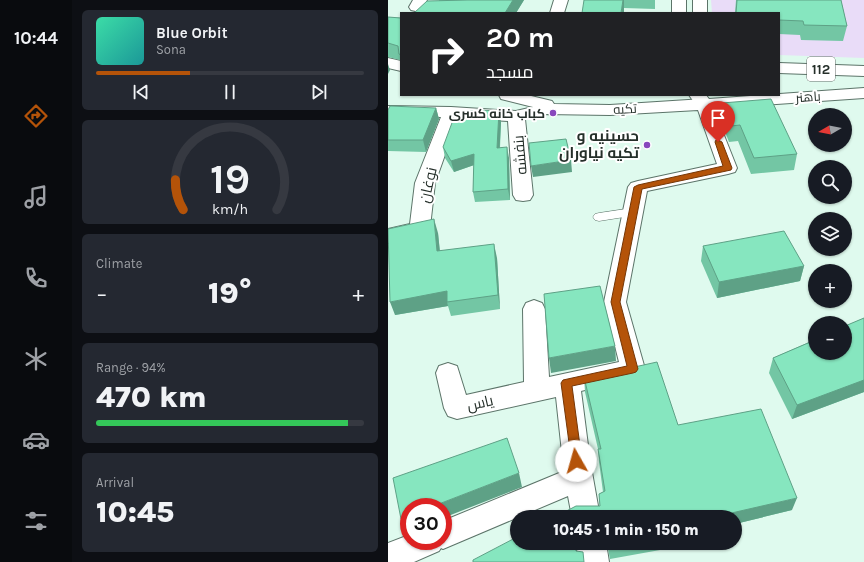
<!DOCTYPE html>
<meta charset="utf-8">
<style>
:root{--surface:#171b24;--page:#242831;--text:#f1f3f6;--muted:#9ea1a6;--line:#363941;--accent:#b45309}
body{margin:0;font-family:Karla,Cairo,sans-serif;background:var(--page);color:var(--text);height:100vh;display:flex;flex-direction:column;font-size:15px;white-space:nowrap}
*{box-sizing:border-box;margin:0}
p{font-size:13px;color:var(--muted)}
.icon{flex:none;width:22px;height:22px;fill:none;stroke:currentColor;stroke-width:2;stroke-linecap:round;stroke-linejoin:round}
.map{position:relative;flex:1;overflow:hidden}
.details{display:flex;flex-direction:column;gap:10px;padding:10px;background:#0d0f14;width:316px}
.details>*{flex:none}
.hud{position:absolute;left:12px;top:12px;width:380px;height:84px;border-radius:0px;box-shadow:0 1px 3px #0004;background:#202124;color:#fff;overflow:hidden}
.needle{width:26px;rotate:260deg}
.fabs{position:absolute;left:420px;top:108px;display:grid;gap:8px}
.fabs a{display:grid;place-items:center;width:44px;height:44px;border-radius:50%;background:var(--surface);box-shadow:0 1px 3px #0004;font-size:20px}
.speed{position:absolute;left:12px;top:498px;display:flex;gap:8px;font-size:20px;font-weight:700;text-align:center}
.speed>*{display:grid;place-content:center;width:52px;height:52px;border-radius:50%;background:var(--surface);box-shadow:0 1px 3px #0004;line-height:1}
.speed .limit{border:6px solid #d22;background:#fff;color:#111}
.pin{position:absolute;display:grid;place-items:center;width:34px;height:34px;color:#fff;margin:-41px -17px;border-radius:50% 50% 50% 0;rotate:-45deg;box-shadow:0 0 4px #0007}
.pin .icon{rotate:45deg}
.me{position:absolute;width:44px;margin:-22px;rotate:353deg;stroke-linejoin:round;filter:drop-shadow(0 0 3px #0008)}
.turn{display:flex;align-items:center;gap:14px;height:84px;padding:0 20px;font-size:18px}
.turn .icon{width:52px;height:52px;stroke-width:2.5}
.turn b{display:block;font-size:28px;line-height:34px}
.big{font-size:30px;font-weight:800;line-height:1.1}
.details .tile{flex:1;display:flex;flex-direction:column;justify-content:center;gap:6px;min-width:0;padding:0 14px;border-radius:6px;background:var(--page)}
.details .dial{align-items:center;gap:0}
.dial svg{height:104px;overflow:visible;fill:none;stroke:var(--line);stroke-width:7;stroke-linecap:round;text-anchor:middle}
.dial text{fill:var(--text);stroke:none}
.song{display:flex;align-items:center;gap:12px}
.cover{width:48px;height:48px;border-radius:6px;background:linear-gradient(135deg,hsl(160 70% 55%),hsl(180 70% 35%))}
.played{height:4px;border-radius:2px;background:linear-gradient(90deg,var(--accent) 35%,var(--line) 35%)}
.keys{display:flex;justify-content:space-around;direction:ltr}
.heat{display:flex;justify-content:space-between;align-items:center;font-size:22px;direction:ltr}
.charge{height:6px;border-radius:3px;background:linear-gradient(90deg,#34c759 94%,var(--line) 0)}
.trip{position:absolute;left:122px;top:510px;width:232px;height:40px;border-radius:20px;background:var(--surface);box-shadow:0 1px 3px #0004;font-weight:800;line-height:40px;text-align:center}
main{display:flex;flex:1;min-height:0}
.tab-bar{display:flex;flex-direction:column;width:72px;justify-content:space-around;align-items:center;background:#090b0e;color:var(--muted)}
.tab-bar .icon{width:28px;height:28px}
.tab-bar .selected{color:var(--accent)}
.tab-bar b{font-size:18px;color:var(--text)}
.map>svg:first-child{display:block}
.green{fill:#e9dcf8}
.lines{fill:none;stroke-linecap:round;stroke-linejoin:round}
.lane-casing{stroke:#5c7469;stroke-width:1}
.street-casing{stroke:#5c7469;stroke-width:2}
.primary-casing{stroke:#5c7469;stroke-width:2}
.lane{fill:#fff;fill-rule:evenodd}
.street{fill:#fff;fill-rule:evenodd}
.primary{fill:#fff;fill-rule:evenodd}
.wall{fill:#73c6a4}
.shaded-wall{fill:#5ea186}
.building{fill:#86e6bf;stroke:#5ea186}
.route{fill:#b45309;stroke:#753606}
.poi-dot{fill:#8848bd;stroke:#fff;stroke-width:1.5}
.labels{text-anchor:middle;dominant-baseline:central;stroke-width:4;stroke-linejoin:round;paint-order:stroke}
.far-street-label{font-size:13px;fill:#252f2a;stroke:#fff}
.far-poi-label{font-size:13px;font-weight:bold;fill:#252f2a;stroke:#fff;text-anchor:end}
.shield{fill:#fff;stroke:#666d6a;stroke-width:1}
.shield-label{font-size:14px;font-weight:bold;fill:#252f2a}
.poi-label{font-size:15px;font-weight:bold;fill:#252f2a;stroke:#fff;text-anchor:end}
.street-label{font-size:15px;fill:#252f2a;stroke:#fff}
</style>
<main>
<nav class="tab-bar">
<b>10:44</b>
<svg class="icon selected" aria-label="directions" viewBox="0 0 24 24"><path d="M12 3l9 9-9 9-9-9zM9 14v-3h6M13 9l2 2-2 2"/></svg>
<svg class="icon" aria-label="music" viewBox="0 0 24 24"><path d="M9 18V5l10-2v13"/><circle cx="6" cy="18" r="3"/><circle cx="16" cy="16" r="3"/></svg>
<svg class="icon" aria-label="phone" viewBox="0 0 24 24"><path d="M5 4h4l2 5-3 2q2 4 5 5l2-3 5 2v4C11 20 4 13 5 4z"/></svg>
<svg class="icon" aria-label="climate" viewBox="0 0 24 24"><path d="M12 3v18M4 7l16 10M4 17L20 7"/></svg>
<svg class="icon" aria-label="car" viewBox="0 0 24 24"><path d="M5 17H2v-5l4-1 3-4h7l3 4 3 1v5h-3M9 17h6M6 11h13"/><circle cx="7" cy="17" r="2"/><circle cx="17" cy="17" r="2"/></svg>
<svg class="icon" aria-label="filters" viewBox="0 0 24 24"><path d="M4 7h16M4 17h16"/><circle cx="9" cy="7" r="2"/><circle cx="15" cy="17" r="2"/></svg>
</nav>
<section class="details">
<div class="tile">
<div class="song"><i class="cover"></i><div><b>Blue Orbit</b><p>Sona</p></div></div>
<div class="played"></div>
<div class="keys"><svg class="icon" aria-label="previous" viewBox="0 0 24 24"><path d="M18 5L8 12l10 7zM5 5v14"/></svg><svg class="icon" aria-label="pause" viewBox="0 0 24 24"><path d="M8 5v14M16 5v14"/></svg><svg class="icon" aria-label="next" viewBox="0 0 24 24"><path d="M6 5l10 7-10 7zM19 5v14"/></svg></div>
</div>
<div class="tile dial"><svg viewBox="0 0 100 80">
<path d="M14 69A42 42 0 1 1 86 69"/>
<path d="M14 69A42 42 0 0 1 8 46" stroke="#b45309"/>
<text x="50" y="56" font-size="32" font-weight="700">19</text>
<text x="50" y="72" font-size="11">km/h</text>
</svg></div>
<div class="tile"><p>Climate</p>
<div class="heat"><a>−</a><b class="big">19°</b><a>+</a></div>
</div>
<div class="tile"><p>Range · 94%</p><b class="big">470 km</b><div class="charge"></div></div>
<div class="tile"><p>Arrival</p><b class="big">10:45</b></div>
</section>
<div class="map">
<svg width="476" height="562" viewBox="0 0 476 562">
<rect width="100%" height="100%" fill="#dffaee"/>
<!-- green -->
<path class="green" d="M 323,0 L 476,0 L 476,58 L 391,55 L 391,13 L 324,13 Z"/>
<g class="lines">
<!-- lane casing -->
<g class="lane-casing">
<path id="lane" d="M 245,208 L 249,209 L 251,212 L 249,215 L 211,221 L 207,220 L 205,217 L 207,214 L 211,213 Z"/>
</g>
<!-- street casing -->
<g class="street-casing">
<path id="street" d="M 25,0 L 39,0 L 37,4 L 74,9 L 79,10 L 81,13 C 62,13 42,15 23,10 L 21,7 Z
M 166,0 L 180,0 L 176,13 L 162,13 Z
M 0,58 L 13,61 L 13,71 L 0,68 Z
M 111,95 L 139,95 L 164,101 L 166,104 L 222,105 L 316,99 L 322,100 L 349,168 L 347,172 L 340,174 L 259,191 L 238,302 L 257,369 L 254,376 L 193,391 L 202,461 L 212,517 L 184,517 L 180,496 L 55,549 L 53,548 L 51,551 L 26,562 L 0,562 L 0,543 L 21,535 L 21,541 L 55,541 L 55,521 L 176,471 L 168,397 L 69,419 L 60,416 L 56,408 L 48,373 L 51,366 L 60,363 L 69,366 L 78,395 L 136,382 L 135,309 L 138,303 L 146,300 L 154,303 L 157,309 L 161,377 L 231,362 L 216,302 L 240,187 L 243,183 L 250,181 L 329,164 L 310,110 L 222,115 L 157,114 L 137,119 L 145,195 L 142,200 L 135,201 L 128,200 L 125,195 L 120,121 L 70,118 L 47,183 L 42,227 L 37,235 L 0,243 L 0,229 L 22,224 L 27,183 L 53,117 L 0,116 L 0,106 L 63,107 L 128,111 L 145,107 L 113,99 Z
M 188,543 L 218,543 L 221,562 L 191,562 Z"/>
</g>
<!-- primary casing -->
<g class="primary-casing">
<path id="primary" d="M 284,0 L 298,0 L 298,13 L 284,13 Z
M 305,0 L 319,0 L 319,13 L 305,13 Z
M 391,63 L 476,66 L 476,76 L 391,73 Z
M 476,88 L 476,98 L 316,109 L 310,108 L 301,95 L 318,95 L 321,99 Z"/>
</g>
<!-- lane -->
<use href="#lane" class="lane"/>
<!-- street -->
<use href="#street" class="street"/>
<!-- primary -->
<use href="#primary" class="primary"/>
</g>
<!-- wall -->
<path class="wall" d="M 51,0 L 136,0 L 128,13 L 26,13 L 51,1 Z
M 196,0 L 267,0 L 267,9 L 236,8 Z
M 348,0 L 453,0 L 459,26 L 455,41 L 413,40 L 412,35 L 391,34 L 391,13 L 347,13 Z
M 0,17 L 13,18 L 13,63 L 12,60 L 0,57 Z
M 334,103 L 409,154 L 406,170 L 363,174 L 350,141 L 341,142 L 332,119 Z
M 48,108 L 51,119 L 38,152 L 0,151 L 0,110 Z
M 113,122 L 112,148 L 121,158 L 122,200 L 87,202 L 85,192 L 86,165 L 66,172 L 57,158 L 55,147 Z
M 50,233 L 52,251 L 109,258 L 112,309 L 63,316 L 60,306 L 7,315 Z
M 315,246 L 416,266 L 412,281 L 329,298 L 313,261 Z
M 476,318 L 476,392 L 404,419 L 381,373 L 385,358 Z
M 233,370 L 290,425 L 404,510 L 347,524 L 347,517 L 212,506 L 211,494 L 215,492 L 211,462 L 210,449 L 197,392 L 196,377 Z
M 219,543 L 311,543 L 222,559 Z"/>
<!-- shaded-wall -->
<path class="shaded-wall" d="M 125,0 L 136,0 L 128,13 L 117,13 Z
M 235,0 L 236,0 L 236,13 L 233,13 Z
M 0,64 L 2,70 L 0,74 Z
M 48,108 L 51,119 L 38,152 L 35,140 Z
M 111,111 L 113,122 L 111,159 L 109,148 Z
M 119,147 L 121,158 L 122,200 L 120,189 Z
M 86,154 L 89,164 L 66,172 L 63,161 Z
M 183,160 L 184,172 L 145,177 L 143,166 Z
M 46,219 L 50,233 L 53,265 L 49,251 Z
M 106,244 L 109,258 L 112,309 L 110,295 Z
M 416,266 L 412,281 L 329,298 L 331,282 Z
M 59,291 L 59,302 L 60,306 L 7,315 L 2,302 Z
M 227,346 L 228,361 L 163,373 L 161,358 Z
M 476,380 L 476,392 L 404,419 L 409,405 Z
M 131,473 L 134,487 L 55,518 L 55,507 L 43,507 Z
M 409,498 L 404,510 L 347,524 L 347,517 L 326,517 Z
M 21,515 L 21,531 L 20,531 L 13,519 Z"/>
<!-- building -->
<path class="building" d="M 79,0 L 125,0 L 117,13 L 26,13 L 39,1 Z
M 196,0 L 235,0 L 233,13 L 194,13 Z
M 349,0 L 453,0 L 459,26 L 416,25 L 415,21 L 391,20 L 391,13 L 348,13 Z
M 0,17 L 13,18 L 13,55 L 11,54 L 10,46 L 0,43 Z
M 383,99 L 409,154 L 366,158 L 352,125 L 343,126 L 334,103 Z
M 2,106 L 48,108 L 35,140 L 0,140 L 0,110 Z
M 92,110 L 111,111 L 109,148 L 119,147 L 120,189 L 85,192 L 86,154 L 63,161 L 55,147 L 68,112 Z
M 178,139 L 183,160 L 143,166 L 141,143 Z
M 46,219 L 49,251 L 106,244 L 110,295 L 59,302 L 59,291 L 2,302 L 0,229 Z
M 396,231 L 416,266 L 331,282 L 315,246 Z
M 212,286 L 227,346 L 161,358 L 156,294 Z
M 476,318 L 476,380 L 409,405 L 385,358 L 427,340 L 427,353 L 457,353 L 457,326 Z
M 269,362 L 290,425 L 373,409 L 409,498 L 326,517 L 167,517 L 188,506 L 212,506 L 211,494 L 217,491 L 210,449 L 213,449 L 196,377 L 233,368 L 233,370 Z
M 119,438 L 131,473 L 43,507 L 21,507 L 21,515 L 13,519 L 5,478 Z
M 129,537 L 129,543 L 187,543 L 188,551 L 195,552 L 196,562 L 85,562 L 85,560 Z
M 221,543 L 247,543 L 221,547 Z"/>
<!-- route -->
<path class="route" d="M 328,140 L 330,140 L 334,142 L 344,168 L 343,170 L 254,189 L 232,302 L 250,369 L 248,372 L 245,373 L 184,386 L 194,461 L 192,465 L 188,466 L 184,465 L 173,383 L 175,380 L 239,366 L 223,302 L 246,187 L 250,185 L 335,166 L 327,142 Z"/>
<!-- markers -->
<g class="poi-dot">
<circle cx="165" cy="113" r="4"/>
<circle cx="259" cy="145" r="4"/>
</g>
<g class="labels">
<!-- far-street labels -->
<g class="far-street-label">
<text transform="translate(420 97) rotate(-4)">باهنر</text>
<text transform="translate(237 109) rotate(-3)">تکیه</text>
</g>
<!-- far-poi labels -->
<g class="far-poi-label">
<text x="157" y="113">کباب خانه کسری</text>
</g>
<!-- shield labels -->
<rect class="shield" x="419" y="57" width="28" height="24" rx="3"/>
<g class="shield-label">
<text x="433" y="69">112</text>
</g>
<!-- poi labels -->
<g class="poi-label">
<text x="251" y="136">حسینیه و<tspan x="251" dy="17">تکیه نیاوران</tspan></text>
</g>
<!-- street labels -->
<g class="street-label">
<text transform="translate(132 155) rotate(-95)">بنفشه</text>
<text transform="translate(40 185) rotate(-77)">نوغان</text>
<text transform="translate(92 403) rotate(-13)">یاس</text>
</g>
</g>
</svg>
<div class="fabs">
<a><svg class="needle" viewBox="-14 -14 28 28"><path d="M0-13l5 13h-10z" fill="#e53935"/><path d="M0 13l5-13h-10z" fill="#9ea1a6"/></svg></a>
<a><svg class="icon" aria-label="search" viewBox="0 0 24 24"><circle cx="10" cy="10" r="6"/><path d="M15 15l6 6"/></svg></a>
<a><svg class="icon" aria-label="layers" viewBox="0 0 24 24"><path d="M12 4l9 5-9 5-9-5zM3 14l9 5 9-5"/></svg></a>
<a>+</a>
<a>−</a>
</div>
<div class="speed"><div class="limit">30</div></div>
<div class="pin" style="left:330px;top:142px;background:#d93025"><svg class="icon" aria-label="arrive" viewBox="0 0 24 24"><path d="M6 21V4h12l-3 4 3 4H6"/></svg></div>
<svg class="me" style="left:188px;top:461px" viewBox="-20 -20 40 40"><circle r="19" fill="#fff"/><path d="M0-13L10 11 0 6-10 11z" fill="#b45309"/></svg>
<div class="trip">10:45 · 1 min · 150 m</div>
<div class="hud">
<div class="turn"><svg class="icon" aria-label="right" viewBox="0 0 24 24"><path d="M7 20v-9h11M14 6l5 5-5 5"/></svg><div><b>20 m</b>مسجد</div></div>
</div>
</div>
</main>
